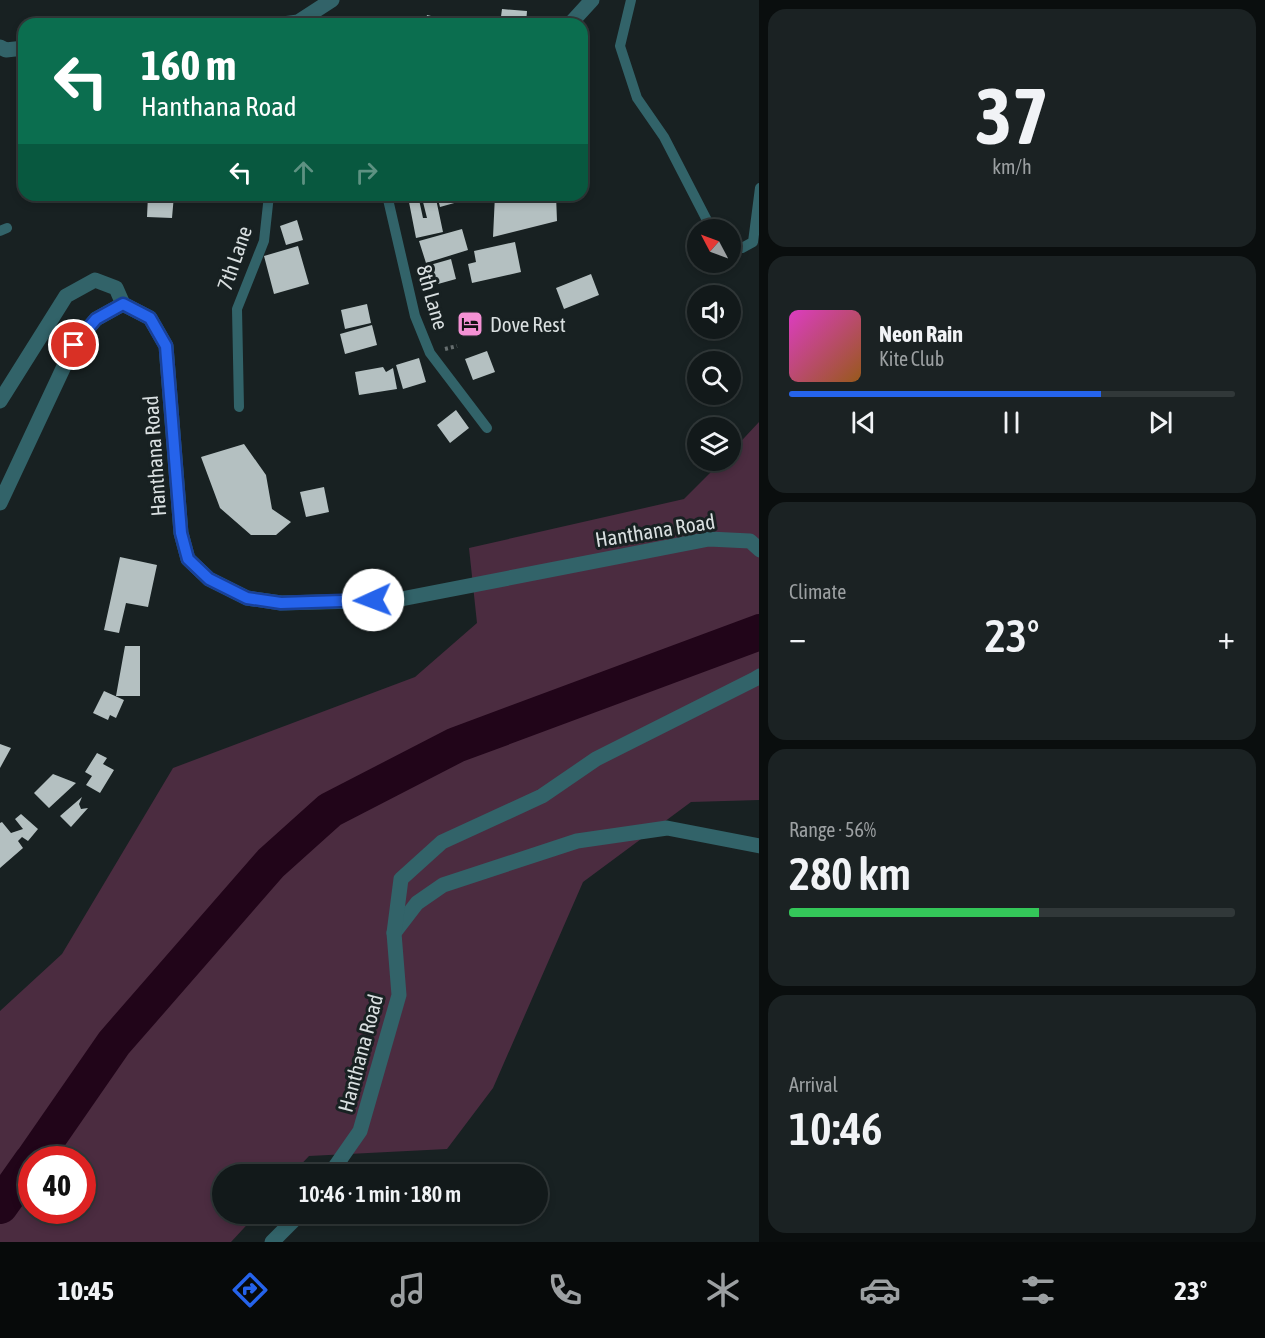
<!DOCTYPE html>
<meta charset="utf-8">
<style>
:root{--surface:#12191a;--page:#1b2223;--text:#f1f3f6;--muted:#9ca0a2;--line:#313839;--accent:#2563eb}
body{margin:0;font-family:"Asap Condensed",sans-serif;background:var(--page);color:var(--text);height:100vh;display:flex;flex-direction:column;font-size:22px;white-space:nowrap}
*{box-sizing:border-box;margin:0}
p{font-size:20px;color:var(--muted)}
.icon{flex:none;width:33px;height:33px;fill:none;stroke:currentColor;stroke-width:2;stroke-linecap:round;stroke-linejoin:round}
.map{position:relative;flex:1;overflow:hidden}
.drawer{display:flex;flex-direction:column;gap:9px;padding:9px;background:#0a0e0e;width:506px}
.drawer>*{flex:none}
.guide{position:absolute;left:18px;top:18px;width:570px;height:183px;border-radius:18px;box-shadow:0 3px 9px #0003,0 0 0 2px var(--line);background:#0b6e4f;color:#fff;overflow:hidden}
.needle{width:39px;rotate:311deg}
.buttons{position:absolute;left:687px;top:219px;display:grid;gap:12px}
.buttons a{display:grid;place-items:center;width:54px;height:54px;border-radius:50%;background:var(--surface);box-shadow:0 3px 9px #0003,0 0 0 2px var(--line);font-size:30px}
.speed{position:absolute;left:18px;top:1146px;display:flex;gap:12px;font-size:30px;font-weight:700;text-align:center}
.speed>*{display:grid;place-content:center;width:78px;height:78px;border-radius:50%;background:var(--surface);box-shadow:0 3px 9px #0003,0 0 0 2px var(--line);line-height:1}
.speed .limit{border:9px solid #d22;background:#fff;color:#111}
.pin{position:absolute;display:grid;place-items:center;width:51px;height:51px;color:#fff;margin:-26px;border:3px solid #fff;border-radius:50%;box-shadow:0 2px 6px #0007}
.me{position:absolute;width:66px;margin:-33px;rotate:268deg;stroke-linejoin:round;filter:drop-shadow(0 0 4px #0008)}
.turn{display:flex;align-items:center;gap:21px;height:126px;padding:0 24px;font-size:27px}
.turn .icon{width:78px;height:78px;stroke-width:2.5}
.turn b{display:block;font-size:42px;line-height:51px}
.lanes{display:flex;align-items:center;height:57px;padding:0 24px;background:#0003;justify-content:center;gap:30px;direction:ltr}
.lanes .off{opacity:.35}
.big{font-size:45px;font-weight:600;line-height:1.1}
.drawer .card{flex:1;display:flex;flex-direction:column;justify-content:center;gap:9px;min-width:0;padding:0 21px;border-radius:18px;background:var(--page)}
.drawer .dial{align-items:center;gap:0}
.dial b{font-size:78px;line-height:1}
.song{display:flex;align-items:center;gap:18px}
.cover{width:72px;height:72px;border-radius:9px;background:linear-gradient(135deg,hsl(310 70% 55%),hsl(30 70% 35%))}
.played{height:6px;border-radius:3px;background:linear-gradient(90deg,var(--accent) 70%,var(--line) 70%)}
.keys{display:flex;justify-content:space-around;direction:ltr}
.heat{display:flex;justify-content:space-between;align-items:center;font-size:33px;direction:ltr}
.charge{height:9px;border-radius:4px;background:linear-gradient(90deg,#34c759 56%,var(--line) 0)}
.trip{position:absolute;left:212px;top:1164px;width:336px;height:60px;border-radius:30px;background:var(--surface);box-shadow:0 3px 9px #0003,0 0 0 2px var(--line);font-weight:600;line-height:60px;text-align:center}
.tab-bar{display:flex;height:96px;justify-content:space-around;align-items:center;background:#070a0a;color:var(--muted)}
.tab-bar .icon{width:42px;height:42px}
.tab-bar .active{color:var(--accent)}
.tab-bar b{font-size:27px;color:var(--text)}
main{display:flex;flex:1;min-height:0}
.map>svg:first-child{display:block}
.green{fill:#4b2c40;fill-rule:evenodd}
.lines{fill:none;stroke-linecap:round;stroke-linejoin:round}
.river{stroke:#210519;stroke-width:36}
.building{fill:#b4c0c1}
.path{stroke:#666e6f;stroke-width:4;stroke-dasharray:3 3;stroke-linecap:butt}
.service{stroke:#326369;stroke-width:10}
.minor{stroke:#326369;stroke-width:15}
.tertiary{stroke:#326369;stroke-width:15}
.route-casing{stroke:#184099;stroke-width:15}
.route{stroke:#2563eb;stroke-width:10}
.labels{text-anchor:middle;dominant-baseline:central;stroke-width:6;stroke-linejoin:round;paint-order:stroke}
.street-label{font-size:21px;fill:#d9dfe0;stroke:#182122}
.poi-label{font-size:21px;fill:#d9dfe0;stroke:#182122;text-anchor:start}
</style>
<main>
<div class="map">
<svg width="760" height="1242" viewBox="0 0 760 1242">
<rect width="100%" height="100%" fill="#182122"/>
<!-- green -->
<path class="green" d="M 759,422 L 759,800 L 691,802 L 583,882 L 493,1088 L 447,1149 L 309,1156 L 292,1174 L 222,1174 L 222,1214 L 257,1214 L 231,1242 L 0,1242 L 0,1011 L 62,954 L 173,768 L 415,677 L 477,623 L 469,548 L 684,499 L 722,461 L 730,460 L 731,452 ZM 32,1160 L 82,1160 L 82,1210 L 32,1210 Z"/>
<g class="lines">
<!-- river -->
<path class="river" d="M 33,1160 L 114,1043 L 271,863 L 330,810 L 456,745 L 760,632
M 0,1206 L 32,1161"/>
</g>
<!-- building -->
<path class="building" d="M 502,9 L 527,11 L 526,24 L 500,24 Z
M 427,15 L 447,20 L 446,24 L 425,24 Z
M 148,195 L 174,195 L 172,218 L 147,217 Z
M 418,195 L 423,218 L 427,218 L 423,202 L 436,199 L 443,232 L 416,238 L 408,197 Z
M 437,195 L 463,195 L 465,200 L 440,207 Z
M 495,195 L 556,195 L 557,221 L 493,237 Z
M 297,220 L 303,240 L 286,245 L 280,226 Z
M 462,229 L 468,250 L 426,263 L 419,241 Z
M 515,242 L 521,272 L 472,283 L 468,264 L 476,262 L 474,251 Z
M 298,246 L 309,284 L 274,294 L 264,256 Z
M 451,259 L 456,279 L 438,284 L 437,280 L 428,282 L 423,267 Z
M 591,274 L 599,295 L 564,309 L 556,288 Z
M 367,304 L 371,323 L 345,329 L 341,310 Z
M 372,325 L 377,345 L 345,354 L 340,334 Z
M 487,351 L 495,372 L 473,380 L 465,359 Z
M 419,358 L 426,382 L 403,389 L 396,365 Z
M 383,367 L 386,372 L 393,368 L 397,389 L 359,395 L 355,372 Z
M 456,410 L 469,428 L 450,443 L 437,425 Z
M 244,444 L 266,475 L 272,509 L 291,522 L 276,535 L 251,535 L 220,508 L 201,457 Z
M 324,487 L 329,512 L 306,517 L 300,492 Z
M 120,557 L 157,565 L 148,607 L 126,603 L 119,633 L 104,630 Z
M 125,646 L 140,646 L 140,696 L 116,696 Z
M 104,691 L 124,700 L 116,718 L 110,715 L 108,720 L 93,713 Z
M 0,744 L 11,748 L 0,768 Z
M 97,753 L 107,758 L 103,764 L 114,770 L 100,793 L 86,785 L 92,776 L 85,772 Z
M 53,774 L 76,783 L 49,808 L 34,793 Z
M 82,797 L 79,804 L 81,809 L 88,808 L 71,827 L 60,816 Z
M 21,814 L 38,829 L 28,841 L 22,837 L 18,841 L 23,848 L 0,868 L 0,823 L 2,822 L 11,833 L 23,829 L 15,819 Z"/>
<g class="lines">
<!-- path -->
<path class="path" d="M 445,349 L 457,346"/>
<!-- service -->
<path class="service" d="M 631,0 L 620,46 L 637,98 L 664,137 L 712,230
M 387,195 L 415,316 L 430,353 L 487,428
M 0,231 L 7,228
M 730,241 L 742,248 L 753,242 L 760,188
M 239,407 L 237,309 L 264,241 L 269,195"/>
<!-- minor -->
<path class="minor" d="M 283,24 L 298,22 L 332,0
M 570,24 L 592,0
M 0,47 L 6,50 L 24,48
M 0,401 L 66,296 L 95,280 L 116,288 L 123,304
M 394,933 L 417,903 L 443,885 L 577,841 L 667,828 L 760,846"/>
<!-- tertiary -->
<path class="tertiary" d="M 0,503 L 74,345 L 96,319 L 123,304 L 150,318 L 166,346 L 181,533 L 188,559 L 209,579 L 247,598 L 281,603 L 396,600 L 709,539 L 750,541 L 760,550
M 330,1174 L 360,1131 L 399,995 L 394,933 L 401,879 L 442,842 L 542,796 L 596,759 L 755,679 L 760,676
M 272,1242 L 300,1214"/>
</g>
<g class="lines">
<!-- route casing -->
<g class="route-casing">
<path id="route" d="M 74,345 L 96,319 L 123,304 L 150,318 L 166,346 L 181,533 L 188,559 L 209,579 L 247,598 L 281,603 L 373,600"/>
</g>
<!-- route -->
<use href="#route" class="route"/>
</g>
<!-- icons -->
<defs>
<g id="hotel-square" transform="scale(1.35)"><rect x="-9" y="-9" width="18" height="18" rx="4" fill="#f491d4" stroke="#182122"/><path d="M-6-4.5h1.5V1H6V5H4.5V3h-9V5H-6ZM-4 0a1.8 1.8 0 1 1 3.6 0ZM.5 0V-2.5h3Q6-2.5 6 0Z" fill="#111"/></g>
</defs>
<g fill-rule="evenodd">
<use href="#hotel-square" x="470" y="324"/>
</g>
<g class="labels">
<!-- street labels -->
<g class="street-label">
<text transform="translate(234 258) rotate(-71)">7th Lane</text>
<text transform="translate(433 297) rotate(74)">8th Lane</text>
<text transform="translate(154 456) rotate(-94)">Hanthana Road</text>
<text transform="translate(655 530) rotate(-9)">Hanthana Road</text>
<text transform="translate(360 1053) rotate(-75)">Hanthana Road</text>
</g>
<!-- poi labels -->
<g class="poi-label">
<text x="490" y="324">Dove Rest</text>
</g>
</g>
</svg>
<div class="buttons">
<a><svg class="needle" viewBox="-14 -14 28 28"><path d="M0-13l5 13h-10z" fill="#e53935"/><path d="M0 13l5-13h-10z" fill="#9ca0a2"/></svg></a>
<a><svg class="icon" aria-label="sound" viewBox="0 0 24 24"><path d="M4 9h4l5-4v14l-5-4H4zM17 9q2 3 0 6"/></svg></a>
<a><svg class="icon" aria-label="search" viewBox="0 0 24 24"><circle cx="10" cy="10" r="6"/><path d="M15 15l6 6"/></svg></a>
<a><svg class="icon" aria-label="layers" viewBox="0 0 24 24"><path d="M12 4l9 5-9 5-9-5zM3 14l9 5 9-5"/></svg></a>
</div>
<div class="speed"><div class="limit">40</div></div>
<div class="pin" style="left:74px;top:345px;background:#d93025"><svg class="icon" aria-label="arrive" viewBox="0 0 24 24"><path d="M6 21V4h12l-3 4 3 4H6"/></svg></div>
<svg class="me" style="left:373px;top:600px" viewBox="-20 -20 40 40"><circle r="19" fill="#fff"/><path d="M0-13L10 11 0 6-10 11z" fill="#2563eb"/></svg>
<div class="trip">10:46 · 1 min · 180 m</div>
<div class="guide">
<div class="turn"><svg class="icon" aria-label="left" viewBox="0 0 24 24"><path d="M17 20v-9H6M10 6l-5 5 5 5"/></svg><div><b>160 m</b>Hanthana Road</div></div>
<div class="lanes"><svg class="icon" aria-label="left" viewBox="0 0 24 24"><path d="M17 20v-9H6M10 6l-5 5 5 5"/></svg><svg class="icon off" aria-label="ahead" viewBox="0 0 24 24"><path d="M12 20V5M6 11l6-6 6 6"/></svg><svg class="icon off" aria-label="right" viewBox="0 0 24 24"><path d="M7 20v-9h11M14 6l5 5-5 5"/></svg></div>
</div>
</div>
<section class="drawer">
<div class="card dial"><b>37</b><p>km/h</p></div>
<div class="card">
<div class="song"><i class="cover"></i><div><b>Neon Rain</b><p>Kite Club</p></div></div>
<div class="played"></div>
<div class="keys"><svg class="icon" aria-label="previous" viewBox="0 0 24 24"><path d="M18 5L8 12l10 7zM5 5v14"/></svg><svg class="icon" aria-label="pause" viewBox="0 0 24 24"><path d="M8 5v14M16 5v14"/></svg><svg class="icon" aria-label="next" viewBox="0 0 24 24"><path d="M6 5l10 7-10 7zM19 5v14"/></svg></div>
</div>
<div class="card"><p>Climate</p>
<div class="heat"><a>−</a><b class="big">23°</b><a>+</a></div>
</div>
<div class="card"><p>Range · 56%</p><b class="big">280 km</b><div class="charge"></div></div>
<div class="card"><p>Arrival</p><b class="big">10:46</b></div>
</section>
</main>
<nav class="tab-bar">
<b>10:45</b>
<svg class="icon active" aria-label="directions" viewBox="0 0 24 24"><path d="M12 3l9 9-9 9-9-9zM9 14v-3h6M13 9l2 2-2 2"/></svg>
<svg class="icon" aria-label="music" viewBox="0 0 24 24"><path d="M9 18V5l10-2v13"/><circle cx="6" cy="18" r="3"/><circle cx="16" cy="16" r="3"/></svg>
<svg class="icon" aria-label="phone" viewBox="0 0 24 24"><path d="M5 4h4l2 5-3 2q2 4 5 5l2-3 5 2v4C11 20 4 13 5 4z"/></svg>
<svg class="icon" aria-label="climate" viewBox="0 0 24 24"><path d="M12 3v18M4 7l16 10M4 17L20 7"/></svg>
<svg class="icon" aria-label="car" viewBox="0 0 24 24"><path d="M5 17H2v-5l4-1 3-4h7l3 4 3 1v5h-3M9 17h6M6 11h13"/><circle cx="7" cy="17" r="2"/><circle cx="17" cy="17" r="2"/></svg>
<svg class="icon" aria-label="filters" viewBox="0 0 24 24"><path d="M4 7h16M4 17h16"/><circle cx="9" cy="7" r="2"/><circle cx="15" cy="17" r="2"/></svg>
<b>23°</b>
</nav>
